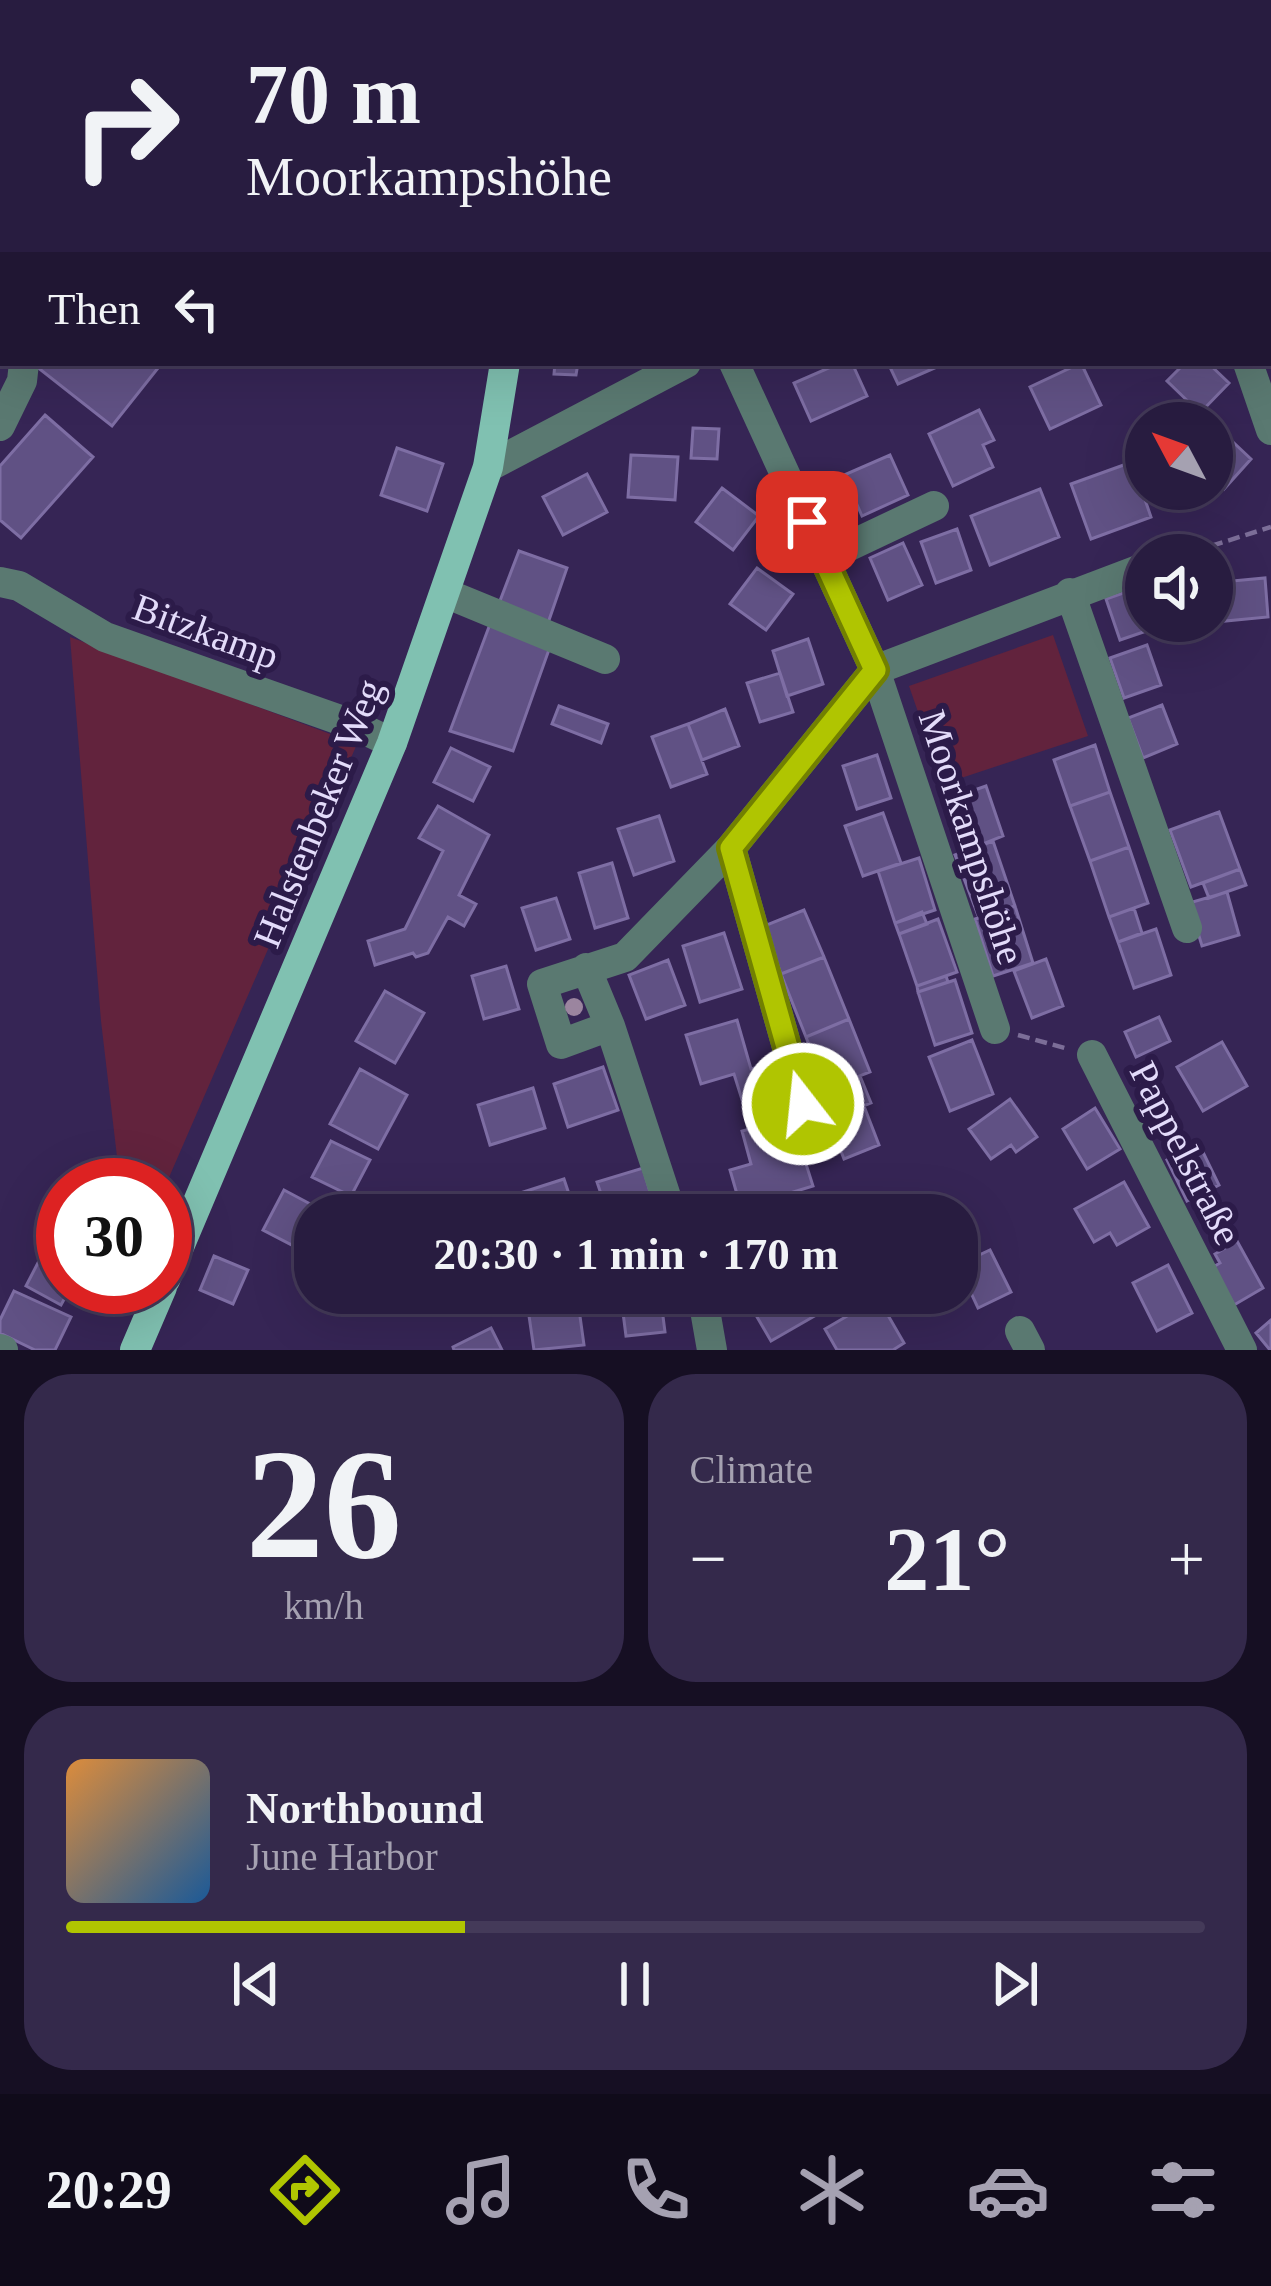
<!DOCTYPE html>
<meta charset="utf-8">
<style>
:root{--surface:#281c40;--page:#34294b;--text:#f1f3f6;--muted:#a5a1b1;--line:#443a59;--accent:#b0c501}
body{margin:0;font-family:Georgia,serif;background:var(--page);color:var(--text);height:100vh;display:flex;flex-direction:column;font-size:45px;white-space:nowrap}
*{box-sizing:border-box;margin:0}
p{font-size:39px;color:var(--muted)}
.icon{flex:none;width:66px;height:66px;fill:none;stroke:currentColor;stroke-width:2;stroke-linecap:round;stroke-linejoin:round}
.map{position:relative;height:1350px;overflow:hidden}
.details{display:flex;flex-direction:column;gap:24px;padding:24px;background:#160f23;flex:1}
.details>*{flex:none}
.banner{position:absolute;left:0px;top:0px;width:1272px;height:366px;box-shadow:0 12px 48px #0002,0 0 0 3px var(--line);background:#281c40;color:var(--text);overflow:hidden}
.needle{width:78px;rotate:311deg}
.buttons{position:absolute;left:1125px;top:402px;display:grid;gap:24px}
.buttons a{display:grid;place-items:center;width:108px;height:108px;border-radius:50%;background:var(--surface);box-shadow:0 12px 48px #0002,0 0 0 3px var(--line);font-size:60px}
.speed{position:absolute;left:36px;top:1158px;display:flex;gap:24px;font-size:60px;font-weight:700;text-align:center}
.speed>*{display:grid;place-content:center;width:156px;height:156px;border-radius:50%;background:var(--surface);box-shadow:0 12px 48px #0002,0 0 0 3px var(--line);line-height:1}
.speed .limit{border:18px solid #d22;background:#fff;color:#111}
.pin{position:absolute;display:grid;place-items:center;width:102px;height:102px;color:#fff;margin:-51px;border-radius:24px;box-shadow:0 6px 18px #0006}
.me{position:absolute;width:132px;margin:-66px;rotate:344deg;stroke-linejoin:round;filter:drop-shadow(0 0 9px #0008)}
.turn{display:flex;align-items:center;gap:42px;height:252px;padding:0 48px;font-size:54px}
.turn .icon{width:156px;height:156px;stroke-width:2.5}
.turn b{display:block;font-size:84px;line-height:102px}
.then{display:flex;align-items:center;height:114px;padding:0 48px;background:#0003;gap:24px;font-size:45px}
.big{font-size:90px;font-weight:800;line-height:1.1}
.details .card{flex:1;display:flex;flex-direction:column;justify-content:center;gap:18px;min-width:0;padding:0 42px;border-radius:48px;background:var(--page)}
.details .dial{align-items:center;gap:0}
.dial b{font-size:156px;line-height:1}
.song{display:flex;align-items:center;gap:36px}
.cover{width:144px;height:144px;border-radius:18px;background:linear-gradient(135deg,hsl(30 70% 55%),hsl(210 70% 35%))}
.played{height:12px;border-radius:6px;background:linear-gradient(90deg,var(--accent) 35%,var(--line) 35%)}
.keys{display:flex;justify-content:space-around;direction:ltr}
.heat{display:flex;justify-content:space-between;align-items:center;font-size:66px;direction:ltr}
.details .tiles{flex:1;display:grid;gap:24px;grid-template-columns:1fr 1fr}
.card:last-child{grid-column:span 2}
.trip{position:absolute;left:294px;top:1194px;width:684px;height:120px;border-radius:48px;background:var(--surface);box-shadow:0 12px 48px #0002,0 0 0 3px var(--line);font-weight:800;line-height:120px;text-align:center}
.dock{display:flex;height:192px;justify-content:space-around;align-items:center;background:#100b1a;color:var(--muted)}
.dock .icon{width:84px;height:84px}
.dock .selected{color:var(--accent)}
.dock b{font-size:54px;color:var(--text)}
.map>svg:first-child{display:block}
.green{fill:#62233d}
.building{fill:#605184;stroke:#7e6ea4;stroke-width:3}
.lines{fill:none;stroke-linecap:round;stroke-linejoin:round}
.path{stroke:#7c6e98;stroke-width:4.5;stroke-dasharray:12 6;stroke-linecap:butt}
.minor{stroke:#5a7971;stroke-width:30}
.major{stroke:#80c1b1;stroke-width:30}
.tree{fill:#9b859f}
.route-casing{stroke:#728001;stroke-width:30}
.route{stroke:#b0c501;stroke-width:21}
.labels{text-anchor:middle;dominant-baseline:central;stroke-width:12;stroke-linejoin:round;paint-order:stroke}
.street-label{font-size:39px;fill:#e3dbfa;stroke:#2c1b49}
</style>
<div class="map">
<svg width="1271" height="1350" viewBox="0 0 1271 1350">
<rect width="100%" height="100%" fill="#362555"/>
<!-- green -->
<path class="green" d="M 1053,635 L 1088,736 L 943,784 L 909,686 Z
M 70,637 L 357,744 L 167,1182 L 118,1165 L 101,1021 Z"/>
<!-- building -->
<path class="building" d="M 32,363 L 162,363 L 112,426 Z
M 555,363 L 578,363 L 576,375 L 554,374 Z
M 840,363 L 852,363 L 867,396 L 811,421 L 794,383 Z
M 888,363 L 935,363 L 937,367 L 898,384 Z
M 1081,363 L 1101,405 L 1050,429 L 1030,387 Z
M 1185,363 L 1208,363 L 1229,383 L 1200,413 L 1167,381 Z
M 979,410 L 994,440 L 983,445 L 993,467 L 953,486 L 929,434 Z
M 45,415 L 93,457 L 21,538 L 0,520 L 0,466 Z
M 1216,426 L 1251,459 L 1224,489 L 1212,478 L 1212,430 Z
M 693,428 L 719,429 L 717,459 L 691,458 Z
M 397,448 L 443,464 L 427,511 L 381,495 Z
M 631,455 L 678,457 L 675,500 L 628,497 Z
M 890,455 L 908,495 L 862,516 L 844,475 Z
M 1132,462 L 1151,517 L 1091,539 L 1071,484 Z
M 587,474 L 607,512 L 563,535 L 543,497 Z
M 722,488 L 759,516 L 733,550 L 696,522 Z
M 1040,489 L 1059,537 L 990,565 L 971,516 Z
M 957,529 L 971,570 L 936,583 L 921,542 Z
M 903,543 L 922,585 L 888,600 L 870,558 Z
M 519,551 L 567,568 L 548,623 L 498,606 Z
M 757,568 L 793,594 L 766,630 L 730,604 Z
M 1265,578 L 1268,617 L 1225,621 L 1221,582 Z
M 1146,585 L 1146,621 L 1163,621 L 1164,625 L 1120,640 L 1106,599 Z
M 490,624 L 551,644 L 513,751 L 450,731 Z
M 808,639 L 823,684 L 787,696 L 773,651 Z
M 1147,645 L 1161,685 L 1124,698 L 1110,658 Z
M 780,673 L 793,712 L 760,722 L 747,683 Z
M 1162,705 L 1177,744 L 1143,758 L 1128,718 Z
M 559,706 L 608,724 L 601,743 L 552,724 Z
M 725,709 L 739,746 L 702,760 L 688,724 Z
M 688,724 L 707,774 L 671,787 L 652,737 Z
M 1095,745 L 1110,792 L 1070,806 L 1054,760 Z
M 451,748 L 490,767 L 473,801 L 434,782 Z
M 877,755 L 891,798 L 857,809 L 843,766 Z
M 986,786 L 1003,836 L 963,852 L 946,800 Z
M 1110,792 L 1129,847 L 1090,861 L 1070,806 Z
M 438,806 L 489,835 L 459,895 L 476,904 L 464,926 L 448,917 L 428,953 L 416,957 L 413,953 L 375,965 L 368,941 L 405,929 L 443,851 L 419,838 Z
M 1219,812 L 1240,869 L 1191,887 L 1170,830 Z
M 883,813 L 901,863 L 863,876 L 845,826 Z
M 659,816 L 674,861 L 634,875 L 618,829 Z
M 993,841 L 1015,906 L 979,918 L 955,855 Z
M 1129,847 L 1148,903 L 1109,917 L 1090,861 Z
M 919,858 L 935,910 L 895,923 L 878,871 Z
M 612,863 L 628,918 L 595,928 L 579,873 Z
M 1240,869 L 1246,885 L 1209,898 L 1203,883 Z
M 1227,892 L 1239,935 L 1202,946 L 1189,903 Z
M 556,898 L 570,939 L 536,950 L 522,908 Z
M 1015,906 L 1033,963 L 993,976 L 975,919 Z
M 1134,908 L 1142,933 L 1118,942 L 1109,917 Z
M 804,910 L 824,957 L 781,974 L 764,926 Z
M 922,912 L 927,924 L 899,934 L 895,923 Z
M 938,919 L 957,972 L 917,986 L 899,934 Z
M 1156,929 L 1171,975 L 1134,988 L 1118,942 Z
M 724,933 L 742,989 L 700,1002 L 683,946 Z
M 824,957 L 849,1019 L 806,1037 L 781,974 Z
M 1046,959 L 1063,1006 L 1032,1018 L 1014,971 Z
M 668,960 L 685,1005 L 646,1019 L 629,975 Z
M 506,966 L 519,1009 L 484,1019 L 472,976 Z
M 946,976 L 948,982 L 918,992 L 917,986 Z
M 955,980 L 972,1033 L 935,1045 L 918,992 Z
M 385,991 L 424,1013 L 395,1063 L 356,1041 Z
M 1159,1017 L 1170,1041 L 1136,1057 L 1125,1032 Z
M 849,1019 L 870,1072 L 826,1089 L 806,1037 Z
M 737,1020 L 751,1069 L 771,1063 L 780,1092 L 743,1103 L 734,1074 L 701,1084 L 686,1035 Z
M 972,1040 L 993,1094 L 950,1111 L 929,1057 Z
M 1222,1042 L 1247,1086 L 1203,1111 L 1177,1067 Z
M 603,1067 L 618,1110 L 568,1127 L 554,1084 Z
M 360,1069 L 407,1095 L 378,1149 L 330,1124 Z
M 860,1076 L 871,1103 L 838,1116 L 826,1089 Z
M 533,1088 L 545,1128 L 490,1145 L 478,1105 Z
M 1010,1099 L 1037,1137 L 1016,1152 L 1011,1145 L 991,1159 L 969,1129 Z
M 864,1106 L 879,1145 L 844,1159 L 829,1120 Z
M 1095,1108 L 1120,1149 L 1087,1169 L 1063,1129 Z
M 769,1124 L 778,1155 L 801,1148 L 813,1186 L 741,1208 L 730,1170 L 751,1164 L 742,1131 Z
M 331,1141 L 370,1160 L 351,1196 L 312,1177 Z
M 1199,1144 L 1219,1185 L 1187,1201 L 1167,1160 Z
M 643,1168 L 654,1205 L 622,1215 L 608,1215 L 597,1182 Z
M 564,1179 L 576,1215 L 521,1215 L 514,1195 Z
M 1124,1182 L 1149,1227 L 1117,1245 L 1110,1233 L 1094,1242 L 1075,1209 Z
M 284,1190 L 331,1215 L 315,1215 L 313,1256 L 263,1230 Z
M 826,1196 L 837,1215 L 793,1215 Z
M 1237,1241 L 1263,1288 L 1234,1305 L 1213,1267 L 1220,1263 L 1215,1254 Z
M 990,1250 L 1011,1292 L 978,1308 L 958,1265 Z
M 42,1255 L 63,1266 L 63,1287 L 110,1287 L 98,1310 L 67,1294 L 61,1305 L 26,1286 Z
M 214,1256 L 248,1270 L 233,1304 L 200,1290 Z
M 1168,1265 L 1192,1313 L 1157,1331 L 1133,1283 Z
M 14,1291 L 71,1317 L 55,1350 L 35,1350 L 0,1333 L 0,1320 Z
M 660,1293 L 665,1332 L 626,1336 L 621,1297 Z
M 782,1293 L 815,1293 L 825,1310 L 771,1341 L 753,1310 Z
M 878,1298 L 904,1343 L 893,1350 L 837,1350 L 825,1329 Z
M 578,1302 L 584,1345 L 534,1350 L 528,1309 Z
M 1271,1320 L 1271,1350 L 1270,1350 L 1256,1333 Z
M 491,1328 L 502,1350 L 454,1350 L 453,1347 Z"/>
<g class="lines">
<!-- path -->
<path class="path" d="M 1211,546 L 1271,527
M 1018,1035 L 1065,1048"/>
<!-- minor -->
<path class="minor" d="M 418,3 L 418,0
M 1269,95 L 1271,94
M 0,274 L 3,276
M 1248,363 L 1271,430
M 0,426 L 22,381 L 24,363
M 488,467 L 686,363
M 1182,555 L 1188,553
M 824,558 L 934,506
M 0,582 L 19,586 L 105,637 L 357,726 L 392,743
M 445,593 L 605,659
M 1070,593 L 1187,928
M 731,848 L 803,1104
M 586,968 L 610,1026 L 561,1044 L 542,984 L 625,957 L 731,848 L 875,670 L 734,363
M 610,1026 L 672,1215
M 995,1029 L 875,670 L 1146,567
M 1092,1055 L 1242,1350
M 702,1293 L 712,1350
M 1020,1331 L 1030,1350
M 0,1349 L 3,1350"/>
<!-- major -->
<path class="major" d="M 543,3 L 543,0
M 165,1280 L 392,743 L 488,467 L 505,363
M 135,1350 L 162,1287"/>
</g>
<!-- trees -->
<circle class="tree" cx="574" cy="1007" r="9"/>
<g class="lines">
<!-- route casing -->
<g class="route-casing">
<path id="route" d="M 803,1104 L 731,848 L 875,670 L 807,522"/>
</g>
<!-- route -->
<use href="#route" class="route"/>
</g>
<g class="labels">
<!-- street labels -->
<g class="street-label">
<text transform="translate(206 631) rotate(20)">Bitzkamp</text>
<text transform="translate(318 813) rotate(-68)">Halstenbeker Weg</text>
<text transform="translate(972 837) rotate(72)">Moorkampshöhe</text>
<text transform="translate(1186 1153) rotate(63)">Pappelstraße</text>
</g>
</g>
</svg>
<div class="buttons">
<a><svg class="needle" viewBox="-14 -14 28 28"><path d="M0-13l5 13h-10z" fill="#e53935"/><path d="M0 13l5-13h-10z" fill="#a5a1b1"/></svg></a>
<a><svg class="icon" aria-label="sound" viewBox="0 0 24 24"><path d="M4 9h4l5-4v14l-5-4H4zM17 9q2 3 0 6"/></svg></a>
</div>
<div class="speed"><div class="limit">30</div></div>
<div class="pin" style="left:807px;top:522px;background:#d93025"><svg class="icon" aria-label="arrive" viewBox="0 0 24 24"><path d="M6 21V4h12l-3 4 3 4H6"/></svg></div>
<svg class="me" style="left:803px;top:1104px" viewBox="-20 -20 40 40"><circle r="17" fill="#b0c501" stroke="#fff" stroke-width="3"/><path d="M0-11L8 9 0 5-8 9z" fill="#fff"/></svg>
<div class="trip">20:30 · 1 min · 170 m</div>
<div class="banner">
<div class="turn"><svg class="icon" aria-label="right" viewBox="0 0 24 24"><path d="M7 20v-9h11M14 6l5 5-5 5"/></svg><div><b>70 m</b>Moorkampshöhe</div></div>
<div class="then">Then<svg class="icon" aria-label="left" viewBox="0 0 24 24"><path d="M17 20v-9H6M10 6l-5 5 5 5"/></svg></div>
</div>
</div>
<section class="details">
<div class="tiles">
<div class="card dial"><b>26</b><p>km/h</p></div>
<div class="card"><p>Climate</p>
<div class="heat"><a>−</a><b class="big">21°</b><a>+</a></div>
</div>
<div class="card">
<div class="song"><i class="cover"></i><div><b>Northbound</b><p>June Harbor</p></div></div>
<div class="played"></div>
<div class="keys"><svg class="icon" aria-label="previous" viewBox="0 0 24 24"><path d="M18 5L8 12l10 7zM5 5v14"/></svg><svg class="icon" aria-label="pause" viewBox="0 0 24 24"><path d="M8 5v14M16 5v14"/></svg><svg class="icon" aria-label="next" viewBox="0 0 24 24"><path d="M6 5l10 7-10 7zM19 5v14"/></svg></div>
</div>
</div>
</section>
<nav class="dock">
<b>20:29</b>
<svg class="icon selected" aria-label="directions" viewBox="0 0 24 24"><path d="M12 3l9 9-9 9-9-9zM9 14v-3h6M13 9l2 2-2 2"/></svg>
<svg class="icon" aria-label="music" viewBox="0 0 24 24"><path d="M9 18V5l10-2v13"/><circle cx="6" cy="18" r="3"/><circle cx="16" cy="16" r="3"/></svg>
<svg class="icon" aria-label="phone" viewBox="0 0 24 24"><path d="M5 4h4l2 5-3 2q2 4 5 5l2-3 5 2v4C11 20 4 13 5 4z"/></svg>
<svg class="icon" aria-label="climate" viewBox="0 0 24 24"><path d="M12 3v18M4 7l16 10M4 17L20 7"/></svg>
<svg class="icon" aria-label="car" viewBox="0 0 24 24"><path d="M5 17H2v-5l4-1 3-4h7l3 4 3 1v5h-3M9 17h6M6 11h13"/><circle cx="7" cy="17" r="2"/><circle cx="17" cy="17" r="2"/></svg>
<svg class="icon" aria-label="filters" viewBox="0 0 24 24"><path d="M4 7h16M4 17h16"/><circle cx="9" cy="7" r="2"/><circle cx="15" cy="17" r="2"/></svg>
</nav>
